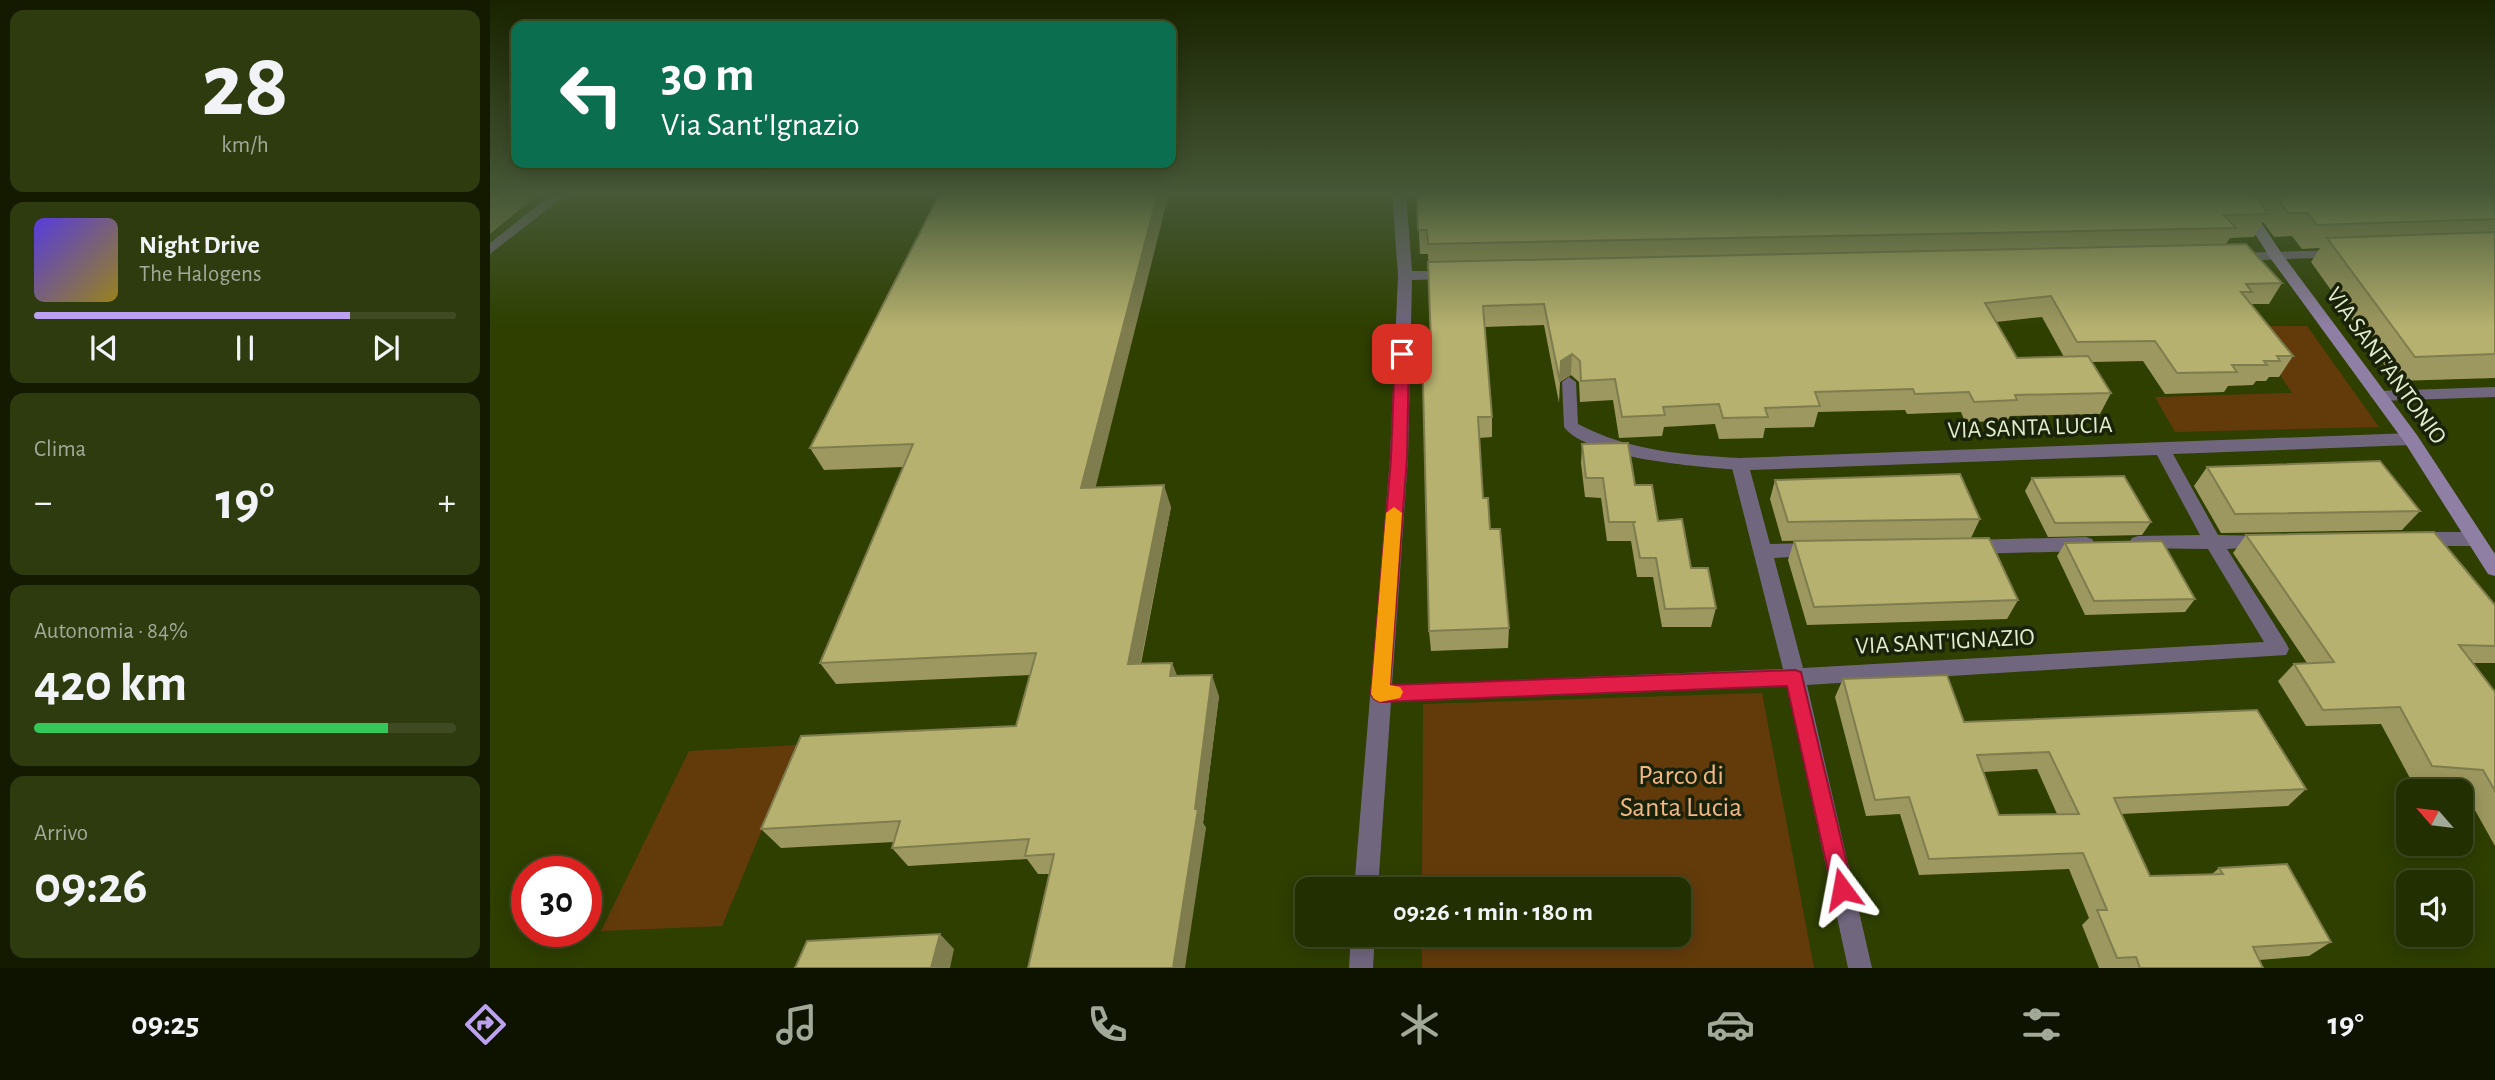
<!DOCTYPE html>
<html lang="it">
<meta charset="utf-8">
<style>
:root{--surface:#222f00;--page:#2e3b0f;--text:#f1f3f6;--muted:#a2a999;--line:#3f4a22;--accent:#bca0f2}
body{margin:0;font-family:"Alegreya Sans",sans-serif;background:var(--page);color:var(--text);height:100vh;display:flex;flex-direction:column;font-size:26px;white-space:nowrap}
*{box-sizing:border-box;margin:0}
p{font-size:23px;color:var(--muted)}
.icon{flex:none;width:38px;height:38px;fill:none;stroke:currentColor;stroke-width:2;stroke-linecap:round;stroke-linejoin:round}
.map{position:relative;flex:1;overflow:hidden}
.panel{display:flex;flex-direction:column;gap:10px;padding:10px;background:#131a00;width:490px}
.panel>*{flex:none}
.top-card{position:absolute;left:21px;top:21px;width:665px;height:147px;border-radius:14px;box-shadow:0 4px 18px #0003,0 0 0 2px var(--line);background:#0b6e4f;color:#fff;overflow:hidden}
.needle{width:46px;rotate:298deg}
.buttons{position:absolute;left:1906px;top:779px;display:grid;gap:14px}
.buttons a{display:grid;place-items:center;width:77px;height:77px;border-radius:14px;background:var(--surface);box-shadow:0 4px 18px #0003,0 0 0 2px var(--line);font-size:35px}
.speed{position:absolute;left:21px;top:856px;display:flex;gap:14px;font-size:35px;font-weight:700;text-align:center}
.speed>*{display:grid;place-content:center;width:91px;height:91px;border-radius:50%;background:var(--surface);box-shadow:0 4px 18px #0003,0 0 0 2px var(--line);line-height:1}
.speed .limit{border:10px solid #d22;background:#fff;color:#111}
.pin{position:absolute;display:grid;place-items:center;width:60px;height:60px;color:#fff;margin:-30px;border-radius:14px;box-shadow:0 4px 10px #0006}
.me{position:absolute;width:77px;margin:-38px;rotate:347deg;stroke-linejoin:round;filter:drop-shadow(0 0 5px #0008)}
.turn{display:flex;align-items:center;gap:24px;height:147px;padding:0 35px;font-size:32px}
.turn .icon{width:91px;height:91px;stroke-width:2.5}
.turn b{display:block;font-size:49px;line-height:60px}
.big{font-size:52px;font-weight:700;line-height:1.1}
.panel .card{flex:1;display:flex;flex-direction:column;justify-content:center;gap:10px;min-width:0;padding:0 24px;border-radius:14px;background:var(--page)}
.panel .dial{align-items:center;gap:0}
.dial b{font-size:91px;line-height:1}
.song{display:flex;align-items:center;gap:21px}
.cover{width:84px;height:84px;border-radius:10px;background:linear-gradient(135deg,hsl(250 70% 55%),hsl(50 70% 35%))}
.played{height:7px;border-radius:4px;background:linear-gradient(90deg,var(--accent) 75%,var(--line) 75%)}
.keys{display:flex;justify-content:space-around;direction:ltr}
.heat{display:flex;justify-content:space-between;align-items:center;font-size:38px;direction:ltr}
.charge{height:10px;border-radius:5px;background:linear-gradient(90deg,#34c759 84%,var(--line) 0)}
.trip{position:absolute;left:805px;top:877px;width:396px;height:70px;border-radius:14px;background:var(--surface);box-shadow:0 4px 18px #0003,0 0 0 2px var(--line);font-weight:700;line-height:70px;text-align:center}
.dock{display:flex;height:112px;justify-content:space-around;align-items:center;background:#0e1300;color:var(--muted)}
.dock .icon{width:49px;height:49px}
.dock .active{color:var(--accent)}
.dock b{font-size:32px;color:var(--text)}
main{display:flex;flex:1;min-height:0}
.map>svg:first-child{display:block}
.green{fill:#633b0b}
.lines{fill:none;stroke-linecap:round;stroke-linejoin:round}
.lane{fill:#70667e;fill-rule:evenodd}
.street{fill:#70667e;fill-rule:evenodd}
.secondary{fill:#8f7fa4;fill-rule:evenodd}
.wall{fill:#9d985f;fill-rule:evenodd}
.shaded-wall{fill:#7f7c4e}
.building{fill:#b6b16f;stroke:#7f7c4e;stroke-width:2;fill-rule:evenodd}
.route{fill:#e11d48;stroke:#92132f;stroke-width:2}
.slow{fill:#f59e0b}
.labels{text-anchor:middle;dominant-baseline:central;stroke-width:7;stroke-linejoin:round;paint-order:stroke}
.street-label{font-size:24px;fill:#e0eccd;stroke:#1a230a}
.near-park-label{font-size:28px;fill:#f2b87f;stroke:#1a230a}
</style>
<main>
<section class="panel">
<div class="card dial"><b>28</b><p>km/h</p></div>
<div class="card">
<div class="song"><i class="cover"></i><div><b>Night Drive</b><p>The Halogens</p></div></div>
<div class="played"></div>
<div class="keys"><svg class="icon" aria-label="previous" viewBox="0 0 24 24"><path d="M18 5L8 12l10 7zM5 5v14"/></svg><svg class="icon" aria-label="pause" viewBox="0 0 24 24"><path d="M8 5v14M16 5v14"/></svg><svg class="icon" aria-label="next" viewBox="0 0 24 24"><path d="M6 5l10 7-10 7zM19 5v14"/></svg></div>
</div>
<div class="card"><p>Clima</p>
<div class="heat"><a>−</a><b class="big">19°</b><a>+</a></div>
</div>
<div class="card"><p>Autonomia · 84%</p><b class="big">420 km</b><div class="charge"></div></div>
<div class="card"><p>Arrivo</p><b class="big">09:26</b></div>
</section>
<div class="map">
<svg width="2005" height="968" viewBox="0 0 2005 968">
<rect width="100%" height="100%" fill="#2e3f00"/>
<!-- green -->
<path class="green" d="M 1758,326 L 1817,326 L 1889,427 L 1685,432 L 1665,397 L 1802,393 Z
M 1272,693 L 1324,968 L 932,968 L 932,935 L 1188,934 L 1188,889 L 932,889 L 933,704 Z
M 307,745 L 232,926 L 111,931 L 199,751 Z"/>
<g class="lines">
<!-- lane -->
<path class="lane" d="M 1079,377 L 1086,382 L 1088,424 C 1139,451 1194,455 1250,458 L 1258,464 L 1250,470 C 1210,467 1098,459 1074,427 L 1072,382 Z"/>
<!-- street -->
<path class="street" d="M 63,193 L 78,193 L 0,254 L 0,243 Z
M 902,193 L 916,193 L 922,271 L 960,271 L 967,275 L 960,279 L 922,280 L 918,458 L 902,685 L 1293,669 L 1241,464 L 1250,458 L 1921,433 L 1929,439 L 1921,445 L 1683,454 L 1728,535 L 1780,536 L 1783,541 L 1780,546 L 1737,549 L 1796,643 L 1799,649 L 1796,655 L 1317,685 L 1382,968 L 1358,968 L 1297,686 L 901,702 L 888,889 L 864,889 L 900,458 L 908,276 ZM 1667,455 L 1710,535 L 1648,536 L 1642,538 L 1639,543 L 1642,548 L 1718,549 L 1774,642 L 1313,668 L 1284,558 L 1330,555 L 1332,550 L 1330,545 L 1323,543 L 1280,544 L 1260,470 Z
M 1849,250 L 1856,254 L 1854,257 L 1744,261 L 1737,257 L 1744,253 Z
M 2005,387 L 2005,397 L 1888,401 L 1880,396 L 1888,391 Z
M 1928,532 L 1984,532 L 1990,534 L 1993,539 L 1990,544 L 1984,546 L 1928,546 L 1922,544 L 1919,539 L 1922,534 Z
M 1596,537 L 1602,539 L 1605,544 L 1602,549 L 1596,551 L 1480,554 L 1473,552 L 1471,547 L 1473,542 L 1480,540 Z
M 861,934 L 885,934 L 883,968 L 859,968 Z"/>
<!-- secondary -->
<path class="secondary" d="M 1739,193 L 1752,193 L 1792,254 L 1927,435 L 2005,554 L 2005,576 L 1998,574 L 1915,443 L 1781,259 Z"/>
</g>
<!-- wall -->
<path class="wall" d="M 450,193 L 606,487 L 681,507 L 651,664 L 682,663 L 687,676 L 729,696 L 713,823 L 716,828 L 559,874 L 548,874 L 537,859 L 418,866 L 402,848 L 404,842 L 291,848 L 271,829 L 526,726 L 540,675 L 346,684 L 330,663 L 413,467 L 334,470 L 320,448 Z
M 927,193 L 2005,193 L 2005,378 L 1906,381 L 1821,262 L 1830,248 L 1812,249 L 1802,236 L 1784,237 L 1773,222 L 1764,237 L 1740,238 L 1736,244 L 1792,283 L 1779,304 L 1761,304 L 1803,356 L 1789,377 L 1779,377 L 1776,381 L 1766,381 L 1763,385 L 1738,386 L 1734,392 L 1675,394 L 1653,361 L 1602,362 L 1621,393 L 1610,414 L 1520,416 L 1517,421 L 1475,422 L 1471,412 L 1417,414 L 1415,410 L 1328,412 L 1324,427 L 1275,428 L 1273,438 L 1229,439 L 1225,424 L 1174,427 L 1172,436 L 1129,438 L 1123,400 L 1090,402 L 1089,382 L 1081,375 L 1070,382 L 1069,403 L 1054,325 L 995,327 L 1002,417 L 1002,437 L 989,438 L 993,498 L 1000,529 L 1019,628 L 1018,648 L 941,651 L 939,631 L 941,342 L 938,254 L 930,254 ZM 1552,317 L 1574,357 L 1527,358 L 1506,322 Z
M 1092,444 L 1145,485 L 1201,568 L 1226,608 L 1221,627 L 1172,627 L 1163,577 L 1147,577 L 1141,541 L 1117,541 L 1111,498 L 1095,497 L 1091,463 Z
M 1717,467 L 1930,511 L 1912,530 L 1731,533 L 1704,486 Z
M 1542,478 L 1661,522 L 1652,535 L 1558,537 L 1535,491 Z
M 1285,480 L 1490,519 L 1481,538 L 1292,541 L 1280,499 Z
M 1756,535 L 2005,605 L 2005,663 L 1983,663 L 2005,692 L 2005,846 L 1972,787 L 1922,782 L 1891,724 L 1816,726 L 1788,681 L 1804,664 L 1817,663 L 1743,553 Z
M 1304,541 L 1528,600 L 1517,619 L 1317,625 L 1298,560 Z
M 1575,543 L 1705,599 L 1695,612 L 1595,615 L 1567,556 Z
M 1353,679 L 1474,722 L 1816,789 L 1798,806 L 1631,814 L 1660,876 L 1722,874 L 1729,868 L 1841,942 L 1819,956 L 1769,960 L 1773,968 L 1609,968 L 1592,925 L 1599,918 L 1579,869 L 1429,875 L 1410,814 L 1376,816 L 1345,697 ZM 1547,769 L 1567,814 L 1509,815 L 1493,772 Z"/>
<!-- shaded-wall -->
<path class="shaded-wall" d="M 18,193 L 50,193 L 0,234 L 0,207 Z
M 668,193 L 679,193 L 600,510 L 591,488 Z
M 1082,354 L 1081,375 L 1069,382 L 1071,361 Z
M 674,485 L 681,507 L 646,685 L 638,664 Z
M 682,663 L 690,684 L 680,676 Z
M 722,675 L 729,696 L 713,823 L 716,828 L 695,968 L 683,968 Z
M 450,934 L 464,949 L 460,968 L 441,968 Z"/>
<!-- building -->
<path class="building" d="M 0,193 L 18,193 L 0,207 Z
M 450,193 L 668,193 L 591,488 L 674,485 L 638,664 L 682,663 L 680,676 L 722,675 L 705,809 L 708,809 L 683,968 L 538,968 L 564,854 L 535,856 L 539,839 L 402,848 L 410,821 L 271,829 L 311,736 L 526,726 L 546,653 L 330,663 L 423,444 L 320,448 Z
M 927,193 L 1764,193 L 1778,214 L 1734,215 L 1746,228 L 938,244 L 937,230 L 928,230 Z
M 1783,193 L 2005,193 L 2005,219 L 1827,225 L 1817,213 L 1798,213 Z
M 2005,232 L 2005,354 L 1925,357 L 1837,238 Z
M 1756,244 L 1792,283 L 1756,284 L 1762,292 L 1751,292 L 1803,356 L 1787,356 L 1790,361 L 1774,361 L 1777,365 L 1742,365 L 1747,372 L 1687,373 L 1665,341 L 1587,342 L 1561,296 L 1495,303 L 1527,358 L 1598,356 L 1621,393 L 1525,395 L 1527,400 L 1484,402 L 1479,392 L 1425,394 L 1423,389 L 1325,392 L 1330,406 L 1275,408 L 1278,417 L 1233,418 L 1229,404 L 1173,407 L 1175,415 L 1132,417 L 1125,379 L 1091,381 L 1090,361 L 1082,354 L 1071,361 L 1070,382 L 1054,304 L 993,306 L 1002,417 L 988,417 L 993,498 L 998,498 L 1000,529 L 1010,529 L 1019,628 L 939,631 L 932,342 L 941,342 L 938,262 Z
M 1138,443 L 1145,485 L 1162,485 L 1168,521 L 1192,519 L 1201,568 L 1218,568 L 1226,608 L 1175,609 L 1166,558 L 1150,558 L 1143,522 L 1146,522 L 1119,522 L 1113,478 L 1096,478 L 1092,444 Z
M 1890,461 L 1930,511 L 1745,514 L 1717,467 Z
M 1470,474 L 1490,519 L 1298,522 L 1285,480 Z
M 1634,476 L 1661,522 L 1565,523 L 1542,478 Z
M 1944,532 L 2005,605 L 2005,646 L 1969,645 L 2005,692 L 2005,791 L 1993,770 L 1942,766 L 1910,707 L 1833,710 L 1804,664 L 1844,662 L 1756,535 Z
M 1499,538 L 1528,600 L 1324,607 L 1304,541 Z
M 1672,541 L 1705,599 L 1604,601 L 1575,543 Z
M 1457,675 L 1474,722 L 1767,710 L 1816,789 L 1624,798 L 1660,876 L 1733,874 L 1729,868 L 1797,864 L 1841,942 L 1763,947 L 1773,968 L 1650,968 L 1646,957 L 1627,958 L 1607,910 L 1617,910 L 1593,853 L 1439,859 L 1419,797 L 1385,800 L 1353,679 ZM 1559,752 L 1589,814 L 1509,815 L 1487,755 Z
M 450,934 L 441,968 L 305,968 L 317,941 Z"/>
<!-- sky -->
<linearGradient id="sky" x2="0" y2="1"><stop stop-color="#192300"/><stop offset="0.59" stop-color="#465837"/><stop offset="1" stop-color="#465837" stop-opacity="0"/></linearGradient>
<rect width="2005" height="328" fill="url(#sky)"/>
<!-- route -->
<path class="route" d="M 912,350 L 919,354 L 917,458 L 900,685 L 1305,670 L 1311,672 L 1363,889 L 1360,896 L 1352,899 L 1345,896 L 1342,889 L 1297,686 L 890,702 L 884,699 L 881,694 L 901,458 L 905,354 Z"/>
<!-- slow -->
<path class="slow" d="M 904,507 L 912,513 L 900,685 L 910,687 L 913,692 L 910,698 L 890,702 L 884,699 L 881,694 L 896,513 Z"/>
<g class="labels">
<!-- street labels -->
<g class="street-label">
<text transform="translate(1896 366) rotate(54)">VIA SANT'ANTONIO</text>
<text transform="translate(1540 428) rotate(-2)">VIA SANTA LUCIA</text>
<text transform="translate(1455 642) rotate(-3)">VIA SANT'IGNAZIO</text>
</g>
<!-- near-park labels -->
<g class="near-park-label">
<text x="1191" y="776">Parco di<tspan x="1191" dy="32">Santa Lucia</tspan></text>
</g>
</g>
</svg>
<div class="buttons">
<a><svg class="needle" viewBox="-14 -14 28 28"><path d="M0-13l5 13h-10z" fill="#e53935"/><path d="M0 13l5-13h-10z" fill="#a2a999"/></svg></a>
<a><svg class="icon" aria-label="sound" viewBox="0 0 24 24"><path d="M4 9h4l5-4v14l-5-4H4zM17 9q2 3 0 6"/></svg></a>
</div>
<div class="speed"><div class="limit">30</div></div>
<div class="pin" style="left:912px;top:354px;background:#d93025"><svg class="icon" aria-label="arrive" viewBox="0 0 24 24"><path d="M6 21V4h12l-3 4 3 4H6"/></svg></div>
<svg class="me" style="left:1352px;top:889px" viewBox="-20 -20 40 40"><path d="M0-17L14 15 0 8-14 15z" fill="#e11d48" stroke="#fff" stroke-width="4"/></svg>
<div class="trip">09:26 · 1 min · 180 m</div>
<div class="top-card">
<div class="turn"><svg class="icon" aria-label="left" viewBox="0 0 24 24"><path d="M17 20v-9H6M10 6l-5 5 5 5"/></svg><div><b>30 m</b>Via Sant'Ignazio</div></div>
</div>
</div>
</main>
<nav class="dock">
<b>09:25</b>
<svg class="icon active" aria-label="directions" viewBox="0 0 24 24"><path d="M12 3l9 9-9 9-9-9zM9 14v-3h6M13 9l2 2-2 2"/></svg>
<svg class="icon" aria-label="music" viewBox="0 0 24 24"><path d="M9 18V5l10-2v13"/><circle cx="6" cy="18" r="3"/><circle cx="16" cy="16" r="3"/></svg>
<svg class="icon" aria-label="phone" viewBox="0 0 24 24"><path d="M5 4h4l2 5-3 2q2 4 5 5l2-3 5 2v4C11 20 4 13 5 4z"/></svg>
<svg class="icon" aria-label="climate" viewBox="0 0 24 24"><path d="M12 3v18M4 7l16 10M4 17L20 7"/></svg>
<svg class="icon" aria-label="car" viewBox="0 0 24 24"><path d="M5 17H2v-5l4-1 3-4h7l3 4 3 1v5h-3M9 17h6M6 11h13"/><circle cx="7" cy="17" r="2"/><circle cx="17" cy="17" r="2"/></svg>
<svg class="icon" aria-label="filters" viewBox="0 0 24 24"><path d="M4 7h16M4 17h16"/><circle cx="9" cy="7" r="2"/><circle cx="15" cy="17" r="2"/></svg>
<b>19°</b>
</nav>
